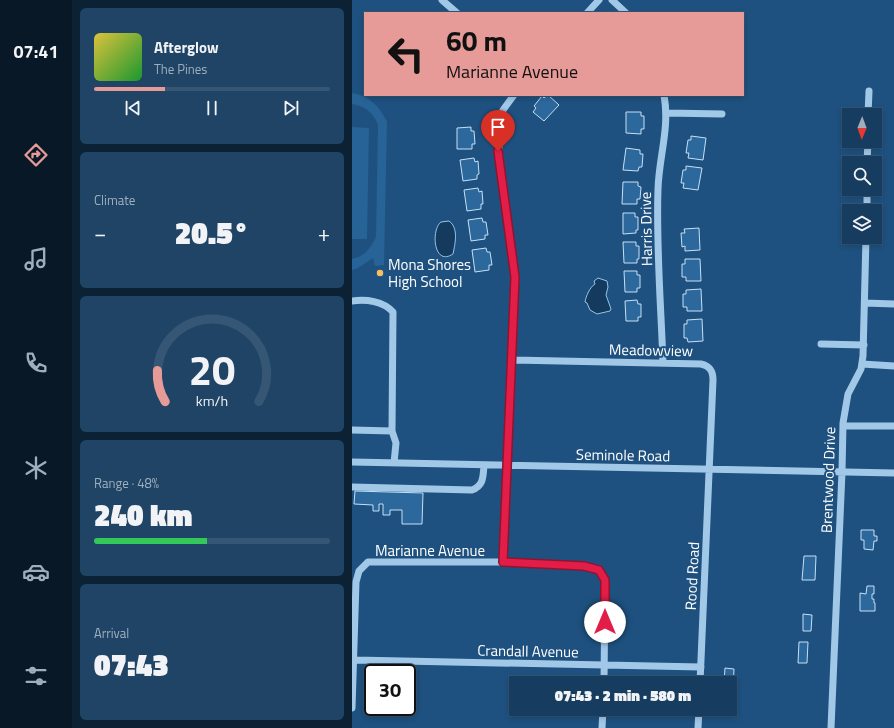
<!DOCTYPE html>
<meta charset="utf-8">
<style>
:root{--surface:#163d5f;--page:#1f4465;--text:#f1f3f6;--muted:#9eaebd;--line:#355674;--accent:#e69b98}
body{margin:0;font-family:"Titillium Web",sans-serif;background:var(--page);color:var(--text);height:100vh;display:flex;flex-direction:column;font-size:15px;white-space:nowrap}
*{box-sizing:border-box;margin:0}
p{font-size:13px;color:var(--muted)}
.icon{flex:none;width:22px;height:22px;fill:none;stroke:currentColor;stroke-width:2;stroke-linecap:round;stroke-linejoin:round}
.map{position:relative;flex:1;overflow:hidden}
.sheet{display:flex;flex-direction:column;gap:8px;padding:8px;background:#0c2234;width:280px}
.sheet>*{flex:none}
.hud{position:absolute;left:12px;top:12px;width:380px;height:84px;border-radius:0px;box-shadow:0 2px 6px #0003,0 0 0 1px var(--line);background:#e69b98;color:#111;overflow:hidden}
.needle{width:26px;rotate:181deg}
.controls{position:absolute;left:490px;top:108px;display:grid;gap:8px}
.controls a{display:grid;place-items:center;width:40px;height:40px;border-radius:0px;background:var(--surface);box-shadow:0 2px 6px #0003,0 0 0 1px var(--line);font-size:20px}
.speed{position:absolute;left:12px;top:664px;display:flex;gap:8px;font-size:20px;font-weight:700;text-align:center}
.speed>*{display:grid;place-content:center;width:52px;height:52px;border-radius:50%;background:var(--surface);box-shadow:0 2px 6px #0003,0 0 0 1px var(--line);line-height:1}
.speed .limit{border:2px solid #111;border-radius:6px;background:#fff;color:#111}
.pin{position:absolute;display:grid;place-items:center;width:34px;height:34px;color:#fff;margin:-41px -17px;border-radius:50% 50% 50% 0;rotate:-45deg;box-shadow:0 0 4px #0007}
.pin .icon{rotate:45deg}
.me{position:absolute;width:44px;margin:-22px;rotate:0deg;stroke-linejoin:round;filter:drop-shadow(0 0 3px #0008)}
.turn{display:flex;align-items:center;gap:14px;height:84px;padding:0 16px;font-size:18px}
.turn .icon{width:52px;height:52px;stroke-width:2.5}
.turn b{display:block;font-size:28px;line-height:34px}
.big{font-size:30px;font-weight:800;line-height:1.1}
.sheet .widget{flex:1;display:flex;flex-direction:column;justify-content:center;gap:6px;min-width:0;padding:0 14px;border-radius:6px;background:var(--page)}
.sheet .dial{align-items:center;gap:0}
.dial svg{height:104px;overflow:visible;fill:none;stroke:var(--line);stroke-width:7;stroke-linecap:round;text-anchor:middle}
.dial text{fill:var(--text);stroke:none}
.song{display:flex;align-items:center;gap:12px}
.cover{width:48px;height:48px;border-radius:6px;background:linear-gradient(135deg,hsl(50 70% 55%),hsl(130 70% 35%))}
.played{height:4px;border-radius:2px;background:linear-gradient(90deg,var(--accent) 30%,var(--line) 30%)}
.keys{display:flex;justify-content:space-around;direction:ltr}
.heat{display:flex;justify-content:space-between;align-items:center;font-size:22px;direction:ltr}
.charge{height:6px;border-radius:3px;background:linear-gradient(90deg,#34c759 48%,var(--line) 0)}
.trip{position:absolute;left:157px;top:676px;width:228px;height:40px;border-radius:0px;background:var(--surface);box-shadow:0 2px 6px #0003,0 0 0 1px var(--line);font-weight:800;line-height:40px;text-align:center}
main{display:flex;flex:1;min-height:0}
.dock{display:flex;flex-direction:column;width:72px;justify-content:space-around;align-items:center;background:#091826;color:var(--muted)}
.dock .icon{width:28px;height:28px}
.dock .on{color:var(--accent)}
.dock b{font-size:18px;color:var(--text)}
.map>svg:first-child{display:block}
.green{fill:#276397}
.water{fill:#143a5e;stroke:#95c4ea}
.building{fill:#2d689d;stroke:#c5e0f6}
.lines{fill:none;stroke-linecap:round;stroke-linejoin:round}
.minor{stroke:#a2c8e8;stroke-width:7}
.route-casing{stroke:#92132f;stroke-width:10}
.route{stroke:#e11d48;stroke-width:7}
.poi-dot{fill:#f7bf60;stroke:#1e517f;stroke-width:1.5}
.labels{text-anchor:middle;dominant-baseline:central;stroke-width:4;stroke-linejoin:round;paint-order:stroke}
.street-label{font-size:15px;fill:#fff;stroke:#1e517f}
.poi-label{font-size:15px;fill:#fff;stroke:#1e517f;text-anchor:start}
</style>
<main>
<nav class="dock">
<b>07:41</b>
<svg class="icon on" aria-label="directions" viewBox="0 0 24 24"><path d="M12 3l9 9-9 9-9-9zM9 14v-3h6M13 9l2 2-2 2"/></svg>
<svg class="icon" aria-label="music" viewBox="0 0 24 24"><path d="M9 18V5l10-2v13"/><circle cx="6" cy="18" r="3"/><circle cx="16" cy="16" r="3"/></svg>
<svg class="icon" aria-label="phone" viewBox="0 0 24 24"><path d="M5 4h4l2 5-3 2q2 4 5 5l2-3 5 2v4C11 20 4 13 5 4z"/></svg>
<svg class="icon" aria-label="climate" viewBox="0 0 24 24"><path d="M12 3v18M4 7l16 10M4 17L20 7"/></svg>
<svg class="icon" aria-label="car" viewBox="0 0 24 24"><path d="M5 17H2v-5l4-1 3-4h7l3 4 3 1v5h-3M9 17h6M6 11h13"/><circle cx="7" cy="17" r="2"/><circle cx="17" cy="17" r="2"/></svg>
<svg class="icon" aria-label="filters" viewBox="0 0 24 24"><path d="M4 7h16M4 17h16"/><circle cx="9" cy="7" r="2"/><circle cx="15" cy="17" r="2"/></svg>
</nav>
<section class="sheet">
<div class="widget">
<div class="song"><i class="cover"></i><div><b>Afterglow</b><p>The Pines</p></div></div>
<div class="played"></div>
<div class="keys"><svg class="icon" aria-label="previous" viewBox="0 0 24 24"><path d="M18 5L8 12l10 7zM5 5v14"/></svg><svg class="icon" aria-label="pause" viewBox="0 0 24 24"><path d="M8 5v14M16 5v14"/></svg><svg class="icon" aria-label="next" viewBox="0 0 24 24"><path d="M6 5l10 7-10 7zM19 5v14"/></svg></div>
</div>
<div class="widget"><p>Climate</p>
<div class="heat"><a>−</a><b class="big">20.5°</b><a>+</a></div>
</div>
<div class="widget dial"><svg viewBox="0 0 100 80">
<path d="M14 69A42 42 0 1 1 86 69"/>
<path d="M14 69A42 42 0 0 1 8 45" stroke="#e69b98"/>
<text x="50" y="56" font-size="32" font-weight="700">20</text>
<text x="50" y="72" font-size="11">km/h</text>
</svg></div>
<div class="widget"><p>Range · 48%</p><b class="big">240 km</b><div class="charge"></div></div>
<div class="widget"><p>Arrival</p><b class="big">07:43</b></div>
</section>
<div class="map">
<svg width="542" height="728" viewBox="0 0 542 728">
<rect width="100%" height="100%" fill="#1e517f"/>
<!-- green -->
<path class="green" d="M 0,93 C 18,96 27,106 35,122 L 32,265 L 23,266 L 21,258 L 6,268 L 0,270 L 0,259 C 13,256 18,249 24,237 L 26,125 C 22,113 13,106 0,104 Z
M 0,127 L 17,128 L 15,239 L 0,239 Z"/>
<!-- water -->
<path class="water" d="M 97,221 C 107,228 103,244 101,254 C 81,267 79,229 89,222 Z
M 246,278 L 255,281 L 256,287 L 254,295 L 259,309 L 258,311 L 245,314 L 238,310 L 235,303 L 233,302 C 234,296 238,287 243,284 L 242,281 Z"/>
<!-- building -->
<path class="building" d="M 196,95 L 207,105 L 192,121 L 181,112 L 184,108 L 182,106 L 190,96 L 192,98 Z
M 274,112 L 289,112 L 289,116 L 292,116 L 292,129 L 289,129 L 289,134 L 274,133 Z
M 119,127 L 119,131 L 122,131 L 123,144 L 120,144 L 120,149 L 105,149 L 105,128 Z
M 339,136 L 354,138 L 351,160 L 336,158 L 337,153 L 334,153 L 336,140 L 339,140 Z
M 274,148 L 288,150 L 288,154 L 291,154 L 290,167 L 287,167 L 286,171 L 271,170 Z
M 122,158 L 123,162 L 126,161 L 127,174 L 125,175 L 125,179 L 111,181 L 108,160 Z
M 334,166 L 350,168 L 346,190 L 331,188 L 332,183 L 329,183 L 331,170 L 334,170 Z
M 271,182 L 286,182 L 286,186 L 289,187 L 288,199 L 285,199 L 285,204 L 270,204 Z
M 126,188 L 127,192 L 130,191 L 131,204 L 129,204 L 129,209 L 115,211 L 112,190 Z
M 271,213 L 283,213 L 283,217 L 286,217 L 286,230 L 284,230 L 284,233 L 271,234 Z
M 130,218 L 131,222 L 134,222 L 136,235 L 133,235 L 133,239 L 119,241 L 116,220 Z
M 347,228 L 348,250 L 333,251 L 333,246 L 330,247 L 329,233 L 333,233 L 332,229 Z
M 271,242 L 284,242 L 284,246 L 287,246 L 287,259 L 285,259 L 285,263 L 272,263 Z
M 134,248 L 135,252 L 138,252 L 140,265 L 137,265 L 137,270 L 123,272 L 120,250 Z
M 333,259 L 348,259 L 349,281 L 334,281 L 334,277 L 330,277 L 330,264 L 333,264 Z
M 272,271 L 285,271 L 285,275 L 288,275 L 288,288 L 285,288 L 285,292 L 273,292 Z
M 349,289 L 350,311 L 335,311 L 335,307 L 331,307 L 331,294 L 334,294 L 334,290 Z
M 285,300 L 286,304 L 289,304 L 289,317 L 286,317 L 286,321 L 274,321 L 273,301 Z
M 350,319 L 351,341 L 336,342 L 335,338 L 332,338 L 332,324 L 335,324 L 335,320 Z
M 3,491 L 71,493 L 70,524 L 50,524 L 50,510 L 38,510 L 38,515 L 31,515 L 31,504 L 27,504 L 27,511 L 21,511 L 21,505 L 2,504 Z
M 509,530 L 522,530 L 522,536 L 525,536 L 525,541 L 522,541 L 521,550 L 512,549 L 512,540 L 509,540 Z
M 452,556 L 464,556 L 463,580 L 450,580 Z
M 515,586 L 522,586 L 522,594 L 520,594 L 520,599 L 522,599 L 522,603 L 523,603 L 523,611 L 508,611 L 508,593 L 514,594 Z
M 451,614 L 460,615 L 459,631 L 451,631 Z
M 447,642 L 456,642 L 455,663 L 446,663 Z
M 373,668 L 382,669 L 381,690 L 378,689 L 378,683 L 370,683 L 372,682 Z"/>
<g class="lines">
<!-- minor -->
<path class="minor" d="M 90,0 L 105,13
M 260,0 L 274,13
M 235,13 L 247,0
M 315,113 L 370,114
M 516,115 L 517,91
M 515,163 L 516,141
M 515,211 L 515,189
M 0,301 C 14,299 31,301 41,312 L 40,431 L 44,443 L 42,463
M 513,303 L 542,304
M 469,344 L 512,345
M 161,360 L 349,364 C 358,366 361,371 361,380 L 348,683
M 311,363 C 309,306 304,246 306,189 C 307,156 318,128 312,95
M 510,364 L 542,366
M 491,426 L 542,426
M 0,430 L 40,431
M 0,462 L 542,473
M 0,487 L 120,490 C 132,486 131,476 132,465
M 151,562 L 163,277 L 147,151 L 146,129 L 151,110 L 162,95
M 3,660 L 349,667
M 0,708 L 4,582 L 7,571 L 16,562 L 151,562 L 232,566 L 247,570 L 253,580 L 252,683
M 250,728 L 251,709
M 346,728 L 347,709
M 479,728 L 490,472 L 491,423 L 496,394 L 509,369 L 511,356 L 514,237"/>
</g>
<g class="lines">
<!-- route casing -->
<g class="route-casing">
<path id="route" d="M 146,151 L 163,277 L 151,562 L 232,566 L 247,570 L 253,580 L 253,622"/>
</g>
<!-- route -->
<use href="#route" class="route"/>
</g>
<!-- markers -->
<circle class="poi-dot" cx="28" cy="273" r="4"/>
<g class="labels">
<!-- street labels -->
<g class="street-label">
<text transform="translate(294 229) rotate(-91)">Harris Drive</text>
<text transform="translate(299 350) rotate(1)">Meadowview</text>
<text transform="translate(271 455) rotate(1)">Seminole Road</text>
<text transform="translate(476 480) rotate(-88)">Brentwood Drive</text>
<text x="78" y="550">Marianne Avenue</text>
<text transform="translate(340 576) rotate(-87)">Rood Road</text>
<text transform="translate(176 651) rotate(1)">Crandall Avenue</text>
</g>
<!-- poi labels -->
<g class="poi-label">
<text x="36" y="264">Mona Shores<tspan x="36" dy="17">High School</tspan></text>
</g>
</g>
</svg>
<div class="controls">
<a><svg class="needle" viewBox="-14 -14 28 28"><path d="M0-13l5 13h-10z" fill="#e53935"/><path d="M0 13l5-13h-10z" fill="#9eaebd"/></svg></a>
<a><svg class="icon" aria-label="search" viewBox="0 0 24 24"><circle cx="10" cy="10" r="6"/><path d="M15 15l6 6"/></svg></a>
<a><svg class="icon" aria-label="layers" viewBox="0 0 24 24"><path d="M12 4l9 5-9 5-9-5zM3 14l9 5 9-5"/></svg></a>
</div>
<div class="speed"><div class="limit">30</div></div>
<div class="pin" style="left:146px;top:151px;background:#d93025"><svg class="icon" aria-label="arrive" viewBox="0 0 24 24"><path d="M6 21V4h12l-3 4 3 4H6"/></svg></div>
<svg class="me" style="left:253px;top:622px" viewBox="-20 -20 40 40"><circle r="19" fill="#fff"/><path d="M0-13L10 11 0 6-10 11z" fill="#e11d48"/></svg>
<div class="trip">07:43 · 2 min · 580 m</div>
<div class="hud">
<div class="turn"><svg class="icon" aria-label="left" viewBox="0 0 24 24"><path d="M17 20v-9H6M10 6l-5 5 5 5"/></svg><div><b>60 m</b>Marianne Avenue</div></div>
</div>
</div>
</main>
